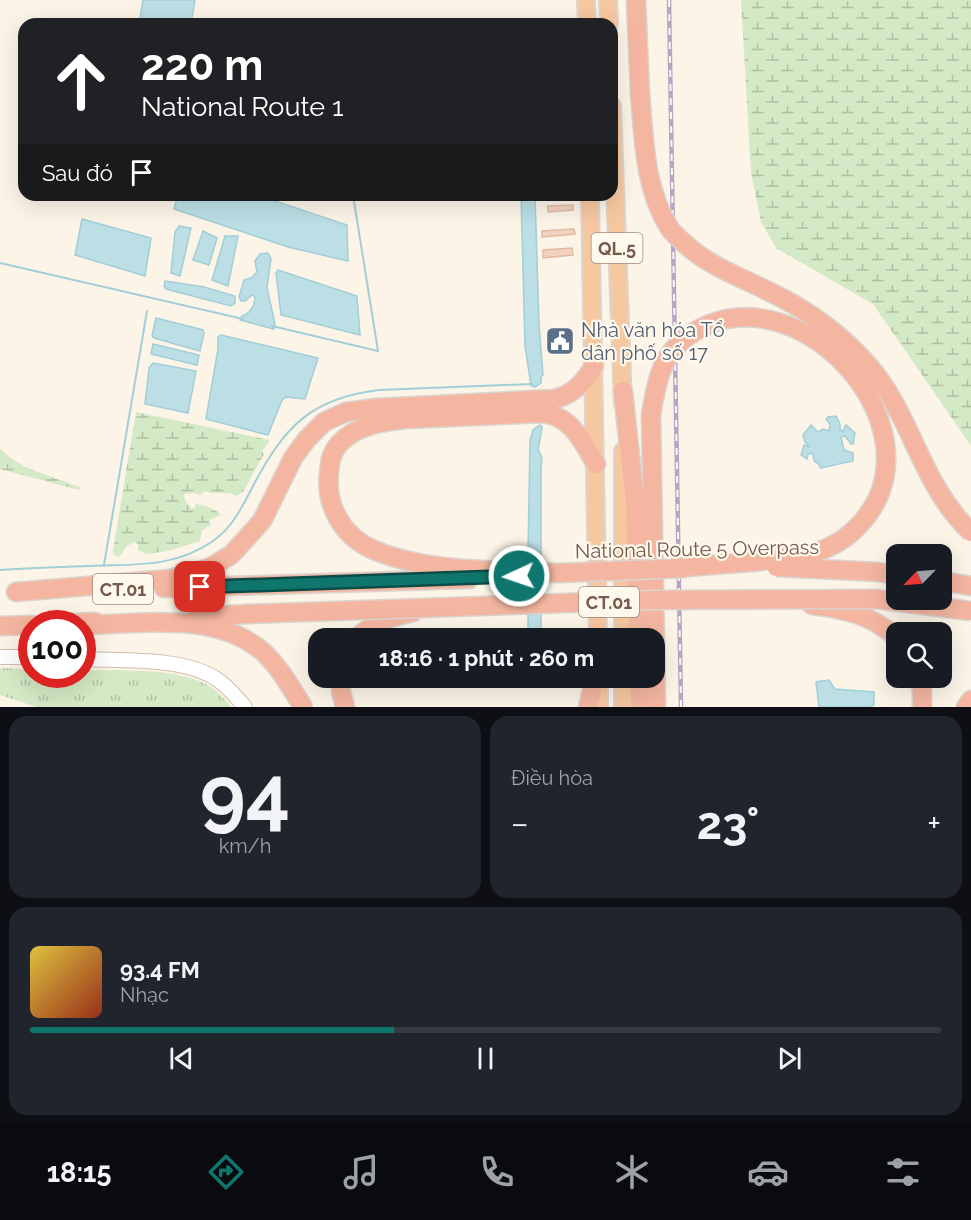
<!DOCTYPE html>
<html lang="vi">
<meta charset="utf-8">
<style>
:root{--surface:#171b24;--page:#20242c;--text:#f1f3f6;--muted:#9ea1a6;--line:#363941;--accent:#0f766e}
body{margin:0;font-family:Raleway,sans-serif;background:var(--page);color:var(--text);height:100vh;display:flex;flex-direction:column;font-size:22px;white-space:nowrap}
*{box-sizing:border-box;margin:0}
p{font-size:20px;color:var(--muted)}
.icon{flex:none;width:33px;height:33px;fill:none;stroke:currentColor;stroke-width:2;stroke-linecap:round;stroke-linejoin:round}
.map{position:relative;height:707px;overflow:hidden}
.panel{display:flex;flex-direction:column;gap:9px;padding:9px;background:#0d0f14;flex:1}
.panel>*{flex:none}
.banner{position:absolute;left:18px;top:18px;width:600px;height:183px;border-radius:18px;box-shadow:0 6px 24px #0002;background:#202124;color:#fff;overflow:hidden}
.needle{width:39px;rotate:245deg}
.buttons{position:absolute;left:886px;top:544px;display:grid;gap:12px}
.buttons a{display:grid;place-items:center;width:66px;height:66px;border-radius:12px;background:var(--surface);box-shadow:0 6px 24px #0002;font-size:30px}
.speed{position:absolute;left:18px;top:610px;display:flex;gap:12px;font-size:30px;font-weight:700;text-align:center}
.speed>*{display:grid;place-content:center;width:78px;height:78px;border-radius:50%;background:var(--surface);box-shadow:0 6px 24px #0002;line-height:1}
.speed .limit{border:9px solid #d22;background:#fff;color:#111}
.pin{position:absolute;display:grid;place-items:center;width:51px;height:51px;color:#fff;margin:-26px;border-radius:12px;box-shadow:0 3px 9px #0006}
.me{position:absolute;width:66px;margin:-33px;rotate:267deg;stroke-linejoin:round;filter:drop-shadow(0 0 4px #0008)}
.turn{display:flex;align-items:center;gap:21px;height:126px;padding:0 24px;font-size:27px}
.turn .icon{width:78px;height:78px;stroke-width:2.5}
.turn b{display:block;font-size:42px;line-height:51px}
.then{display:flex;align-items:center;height:57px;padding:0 24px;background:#0003;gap:12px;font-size:22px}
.big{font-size:45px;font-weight:700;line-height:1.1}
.panel .tile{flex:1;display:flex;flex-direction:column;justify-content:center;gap:9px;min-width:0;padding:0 21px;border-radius:18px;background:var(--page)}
.panel .dial{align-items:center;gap:0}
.dial b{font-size:78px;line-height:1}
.song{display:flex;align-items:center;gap:18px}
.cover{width:72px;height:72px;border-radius:9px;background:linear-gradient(135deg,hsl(50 70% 55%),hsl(10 70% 35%))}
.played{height:6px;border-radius:3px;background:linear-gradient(90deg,var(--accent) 40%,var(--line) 40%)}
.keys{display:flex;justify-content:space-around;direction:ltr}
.heat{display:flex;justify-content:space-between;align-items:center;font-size:33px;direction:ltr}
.panel .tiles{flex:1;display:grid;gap:9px;grid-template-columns:1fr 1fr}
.tile:last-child{grid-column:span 2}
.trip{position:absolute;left:308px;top:628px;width:357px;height:60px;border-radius:18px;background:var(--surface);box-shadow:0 6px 24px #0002;font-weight:700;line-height:60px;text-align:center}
.tab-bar{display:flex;height:96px;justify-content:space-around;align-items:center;background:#090b0e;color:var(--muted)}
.tab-bar .icon{width:42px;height:42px}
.tab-bar .active{color:var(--accent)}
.tab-bar b{font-size:27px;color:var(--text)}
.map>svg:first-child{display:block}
.grass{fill:url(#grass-tufts)}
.wetland{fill:url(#wetland-marsh)}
.water{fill:#bbdfe5;stroke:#a2ced7;stroke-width:1.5}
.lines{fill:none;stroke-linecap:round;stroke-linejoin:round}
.stream{stroke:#a2ced7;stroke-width:2}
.building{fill:#f1d3bf;stroke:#e3baa0;stroke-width:1.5}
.secondary-casing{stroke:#d2bead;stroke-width:16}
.trunk-casing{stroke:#dbd4d0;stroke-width:20}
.motorway-casing{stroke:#dbd4d0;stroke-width:21}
.secondary{stroke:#fff;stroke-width:14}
.trunk{stroke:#f6c8a0;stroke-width:16}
.motorway{stroke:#f4b6a0;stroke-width:18}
.rail-casing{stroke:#b7a5c6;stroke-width:4.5}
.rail{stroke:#fff8ed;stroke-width:2;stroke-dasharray:7;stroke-linecap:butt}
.motorway-bridge-casing{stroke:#dbd4d0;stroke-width:21;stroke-linecap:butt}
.motorway-bridge{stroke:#f4b6a0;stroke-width:18}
.route-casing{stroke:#0a4d48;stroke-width:15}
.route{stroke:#0f766e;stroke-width:10}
.labels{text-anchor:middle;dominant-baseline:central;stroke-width:4.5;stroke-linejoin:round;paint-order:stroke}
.shield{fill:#fff8ed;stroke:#9e8a7c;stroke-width:1.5}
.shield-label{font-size:18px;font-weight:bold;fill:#755b4c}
.service-label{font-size:20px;fill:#4e5e75;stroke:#fff8ed;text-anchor:start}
.street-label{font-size:20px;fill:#755b4c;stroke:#fff8ed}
</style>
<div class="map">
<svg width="971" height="707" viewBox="0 0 971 707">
<defs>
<pattern id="grass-tufts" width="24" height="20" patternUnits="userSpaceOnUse" patternTransform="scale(1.5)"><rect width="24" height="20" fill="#d4e9c5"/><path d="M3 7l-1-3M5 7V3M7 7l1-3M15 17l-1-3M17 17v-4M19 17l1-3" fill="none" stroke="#b1c0a2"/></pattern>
<pattern id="wetland-marsh" width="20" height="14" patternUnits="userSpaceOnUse" patternTransform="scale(1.5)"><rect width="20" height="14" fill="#d4e9c5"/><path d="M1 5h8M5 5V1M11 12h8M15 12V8" fill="none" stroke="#b1c0a2"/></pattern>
</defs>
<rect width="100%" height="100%" fill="#fcf4e7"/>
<!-- grass -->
<path class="grass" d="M 0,668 L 31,669 L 32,675 L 82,675 L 83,670 C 119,671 186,666 215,690 C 221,695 226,701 231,707 L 37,707 L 0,695 Z"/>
<!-- wetland -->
<path class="wetland" d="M 741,0 L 971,0 L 971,446 L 873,304 L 776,248 L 761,222 L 751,173 Z
M 136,412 L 269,440 L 269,442 L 262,451 L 264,454 L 243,492 L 237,496 C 226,490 216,496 205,491 L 200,495 L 193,493 L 184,494 L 185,500 L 191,508 L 195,508 L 195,504 C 205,505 214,508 221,515 L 209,520 L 211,525 L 202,530 L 200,541 L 168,551 L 146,554 L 138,550 L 138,544 L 134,542 L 127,546 L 119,557 L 114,555 L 113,551 Z
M 0,448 C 17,469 55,477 80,487 L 79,490 L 0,469 Z"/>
<!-- water -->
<path class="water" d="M 143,0 L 195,0 L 191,24 L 139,24 Z
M 178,195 L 257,195 L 347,225 L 348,261 L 288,247 L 174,209 Z
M 521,195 L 535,195 L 539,324 L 543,375 L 541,377 L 541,383 L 535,387 L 531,386 L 525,346 Z
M 82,219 L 151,238 L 145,276 L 75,255 Z
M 179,226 L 191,228 L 180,276 L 171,273 L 175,232 Z
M 203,231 L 217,238 L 209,265 L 193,260 Z
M 225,236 L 238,236 L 228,286 L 212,280 Z
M 268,253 L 271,259 L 267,288 L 275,324 L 274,329 L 240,320 L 242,316 C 250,314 255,305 255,297 L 252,295 L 245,301 L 241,301 L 239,297 L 244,280 L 251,278 L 257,272 L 255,261 L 260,254 Z
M 278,270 L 357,296 L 360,335 L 281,315 L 276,273 Z
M 165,281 L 204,287 L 235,296 L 235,303 L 231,306 L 166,289 L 164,286 Z
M 156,318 L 203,330 L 204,333 L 200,351 L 154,338 L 152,336 Z
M 221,335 L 318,358 L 305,399 L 286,397 L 282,400 L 268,435 L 206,419 L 218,349 L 218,337 Z
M 153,344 L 199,355 L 197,365 L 151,354 Z
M 153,363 L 196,371 L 188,413 L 145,404 L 149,368 Z
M 836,416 L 840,424 L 840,430 L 843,431 L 846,425 L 855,433 L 853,444 L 851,444 L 845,436 L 841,437 L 844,450 L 853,453 L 853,461 L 821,468 L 817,462 L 815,462 L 812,453 L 808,454 L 807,459 L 801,455 L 804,445 L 810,447 L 805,442 L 803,435 L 811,425 L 818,432 L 823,429 L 829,431 L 830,424 L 826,419 L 828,417 Z
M 540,425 L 542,427 L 538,450 C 543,456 542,460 541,467 L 541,639 L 528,639 L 528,553 L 530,440 L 533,430 Z
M 829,680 L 835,689 L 874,692 L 874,705 L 869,707 L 819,707 L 816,682 Z"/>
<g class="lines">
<!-- stream -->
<path class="stream" d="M 0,263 L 243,319
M 272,326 L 378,351 L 353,195
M 104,565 L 147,311
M 0,570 C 30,568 61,567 91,566 C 135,564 174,568 213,541 C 233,527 242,507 253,486 C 284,427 311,398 379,390 L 532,384"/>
</g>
<!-- building -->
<path class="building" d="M 573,205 L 573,210 L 548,212 L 548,206 Z
M 574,229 L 575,234 L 542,237 L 542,231 Z
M 572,248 L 573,255 L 543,258 L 543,250 Z
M 560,336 L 560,346 L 550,346 L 550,337 Z"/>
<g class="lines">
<!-- secondary casing -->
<g class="secondary-casing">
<path id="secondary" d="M 0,657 L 32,657
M 82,659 C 122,661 181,657 215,678 C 227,685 236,697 245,707"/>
</g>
<!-- trunk casing -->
<g class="trunk-casing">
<path id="trunk" d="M 586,0 L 587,24
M 608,0 L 609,24
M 612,106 L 623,404
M 590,195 L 598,639
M 623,639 L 623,451
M 623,678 L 623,707
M 599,679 L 599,707"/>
</g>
<!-- motorway casing -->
<g class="motorway-casing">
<path id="motorway" d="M 636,0 L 640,93
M 623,391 L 635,502 L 638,639
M 651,414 L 656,707
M 559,573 C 501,570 428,573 374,550 C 343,537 325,506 329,473 C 330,462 331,453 339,444 C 356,425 382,422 406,419 L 541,413 C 571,415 582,441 596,464
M 942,581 L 971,586
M 164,588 L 469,579
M 16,592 L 170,579 L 209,568 L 231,555 L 262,521 L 293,458 L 307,439 L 324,422 L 346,412 L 376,408 L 554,399 C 573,395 584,382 594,366
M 812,605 C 845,609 872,615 897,638
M 197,617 L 247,614
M 52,624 L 95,622
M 82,625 C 140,624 215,611 262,651 C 279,666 291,688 303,707
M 0,626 L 32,625
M 356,639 C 372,623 391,617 413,612
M 341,678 L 341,692 L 345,707
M 639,678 L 640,707
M 919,678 L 922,691 L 922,707
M 588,707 L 595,678
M 966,707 L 971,700"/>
</g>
<!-- secondary -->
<use href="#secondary" class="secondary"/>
<!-- trunk -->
<use href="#trunk" class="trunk"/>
<!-- motorway -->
<use href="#motorway" class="motorway"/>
<!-- rail casing -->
<g class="rail-casing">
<path id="rail" d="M 669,0 L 681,707"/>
</g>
<!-- rail -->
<use href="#rail" class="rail"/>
<!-- motorway-bridge casing -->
<g class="motorway-bridge-casing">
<path id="motorway-bridge" d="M 640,93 C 644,138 644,189 670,229 C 673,233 679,238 683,242 C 708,266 738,276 768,291 C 806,309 842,335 869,366 C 912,416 922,487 971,532
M 651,414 C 655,393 658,371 670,354 C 680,340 695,330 710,324 C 800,289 911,400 881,490 C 872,515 851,538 827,548 C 804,558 776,559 751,562 C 725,564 700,566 674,568
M 776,567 L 878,572 L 897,575
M 559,573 L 686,568
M 247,614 L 651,600 L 876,599 L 971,611"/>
</g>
<!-- motorway-bridge -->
<use href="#motorway-bridge" class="motorway-bridge"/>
</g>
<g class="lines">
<!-- route casing -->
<g class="route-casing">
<path id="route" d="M 200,587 L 519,576"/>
</g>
<!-- route -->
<use href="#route" class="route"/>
</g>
<!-- icons -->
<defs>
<g id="civic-square" transform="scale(1.5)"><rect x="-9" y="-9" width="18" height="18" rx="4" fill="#5c6f8a" stroke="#fff8ed"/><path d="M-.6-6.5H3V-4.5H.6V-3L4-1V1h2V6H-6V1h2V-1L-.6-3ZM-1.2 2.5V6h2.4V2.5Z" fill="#fff"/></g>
</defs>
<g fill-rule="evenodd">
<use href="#civic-square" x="560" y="341"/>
</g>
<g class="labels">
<!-- shield labels -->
<g class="shield">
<rect x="591.5" y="233" width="51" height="30" rx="4.5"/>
<rect x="93" y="574" width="60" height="30" rx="4.5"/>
<rect x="579" y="587" width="60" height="30" rx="4.5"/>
</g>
<g class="shield-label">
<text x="617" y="248">QL.5</text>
<text x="123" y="589">CT.01</text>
<text x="609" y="602">CT.01</text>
</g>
<!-- service labels -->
<g class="service-label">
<text x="581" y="330">Nhà văn hóa Tổ<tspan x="581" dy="23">dân phố số 17</tspan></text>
</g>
<!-- street labels -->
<g class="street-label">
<text transform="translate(697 549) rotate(-1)">National Route 5 Overpass</text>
</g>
</g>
</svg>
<div class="buttons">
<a><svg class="needle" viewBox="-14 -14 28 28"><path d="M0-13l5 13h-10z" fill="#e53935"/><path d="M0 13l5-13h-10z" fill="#9ea1a6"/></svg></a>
<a><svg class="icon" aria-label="search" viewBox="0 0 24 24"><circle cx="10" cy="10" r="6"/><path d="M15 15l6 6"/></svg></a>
</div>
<div class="speed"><div class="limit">100</div></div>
<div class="pin" style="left:200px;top:587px;background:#d93025"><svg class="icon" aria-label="arrive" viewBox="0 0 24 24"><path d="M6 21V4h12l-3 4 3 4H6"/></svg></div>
<svg class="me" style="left:519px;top:576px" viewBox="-20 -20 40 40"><circle r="17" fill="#0f766e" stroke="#fff" stroke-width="3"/><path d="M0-11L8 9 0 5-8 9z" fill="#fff"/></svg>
<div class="trip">18:16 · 1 phút · 260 m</div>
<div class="banner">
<div class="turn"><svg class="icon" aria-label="ahead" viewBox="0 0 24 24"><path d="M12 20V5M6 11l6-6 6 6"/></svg><div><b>220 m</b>National Route 1</div></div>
<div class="then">Sau đó<svg class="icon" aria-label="arrive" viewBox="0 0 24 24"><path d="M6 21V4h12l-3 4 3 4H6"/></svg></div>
</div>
</div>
<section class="panel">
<div class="tiles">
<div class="tile dial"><b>94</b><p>km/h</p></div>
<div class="tile"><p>Điều hòa</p>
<div class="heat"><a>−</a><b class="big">23°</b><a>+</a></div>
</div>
<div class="tile">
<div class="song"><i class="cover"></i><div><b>93.4 FM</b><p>Nhạc</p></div></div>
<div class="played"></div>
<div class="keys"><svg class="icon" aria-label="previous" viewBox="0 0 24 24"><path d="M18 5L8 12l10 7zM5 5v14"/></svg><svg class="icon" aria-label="pause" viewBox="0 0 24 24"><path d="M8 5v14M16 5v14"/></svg><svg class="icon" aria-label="next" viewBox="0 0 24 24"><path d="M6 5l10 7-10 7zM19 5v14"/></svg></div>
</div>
</div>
</section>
<nav class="tab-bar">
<b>18:15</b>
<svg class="icon active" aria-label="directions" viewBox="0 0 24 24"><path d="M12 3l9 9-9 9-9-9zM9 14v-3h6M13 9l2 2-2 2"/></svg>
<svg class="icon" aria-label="music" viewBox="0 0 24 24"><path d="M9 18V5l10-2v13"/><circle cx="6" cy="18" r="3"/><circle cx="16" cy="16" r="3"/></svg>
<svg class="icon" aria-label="phone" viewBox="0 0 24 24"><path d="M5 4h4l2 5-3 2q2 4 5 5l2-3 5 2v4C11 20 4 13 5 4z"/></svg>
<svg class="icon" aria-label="climate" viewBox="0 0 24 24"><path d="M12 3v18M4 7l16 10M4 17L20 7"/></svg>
<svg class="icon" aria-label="car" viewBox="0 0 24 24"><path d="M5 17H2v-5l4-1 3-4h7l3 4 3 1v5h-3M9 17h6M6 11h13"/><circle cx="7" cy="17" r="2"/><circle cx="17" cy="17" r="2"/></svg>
<svg class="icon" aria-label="filters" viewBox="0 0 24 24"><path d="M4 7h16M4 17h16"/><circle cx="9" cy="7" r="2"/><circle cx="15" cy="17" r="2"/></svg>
</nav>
